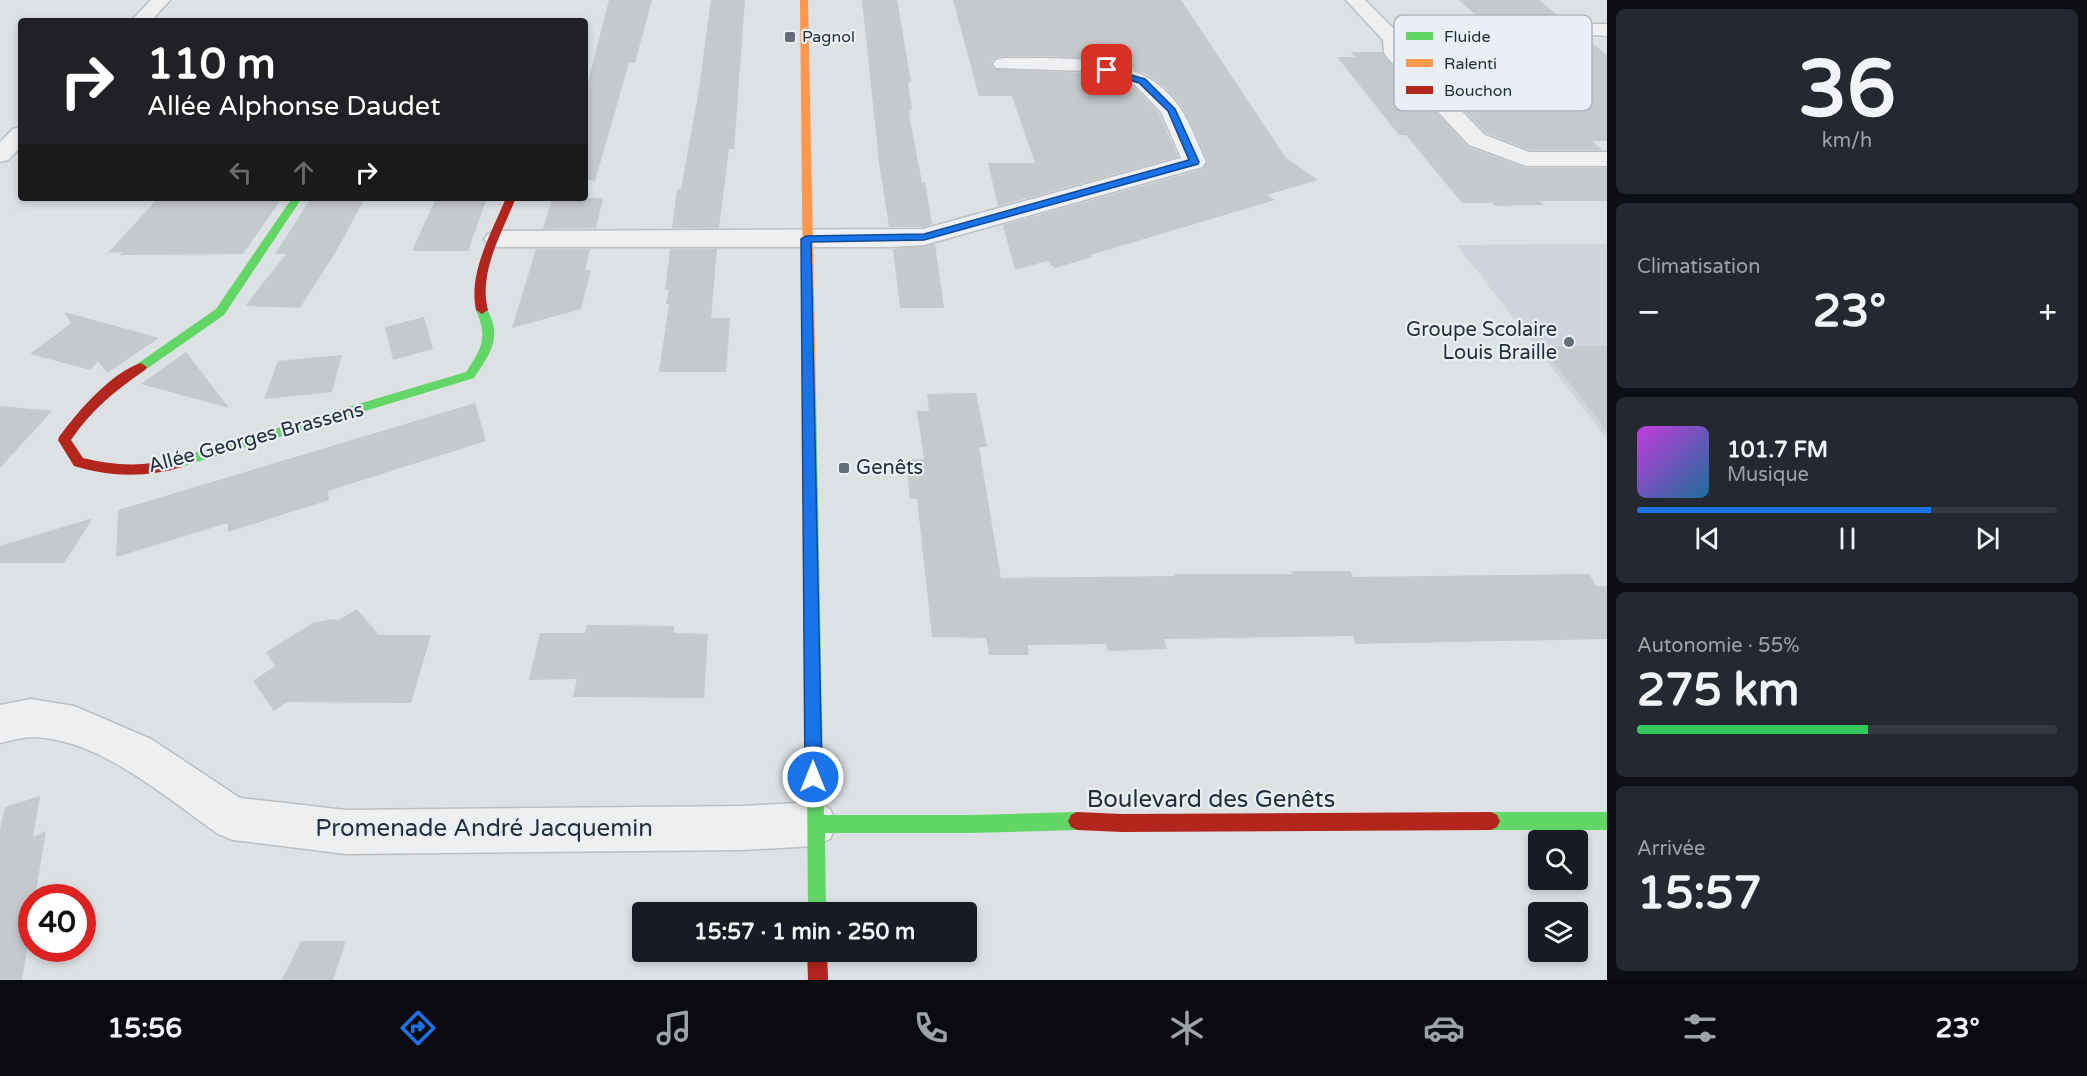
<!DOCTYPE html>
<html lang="fr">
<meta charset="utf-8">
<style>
:root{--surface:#171b24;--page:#242831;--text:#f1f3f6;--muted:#9ea1a6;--line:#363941;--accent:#1a73e8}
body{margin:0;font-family:"Varela Round",sans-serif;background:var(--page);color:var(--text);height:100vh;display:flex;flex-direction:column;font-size:22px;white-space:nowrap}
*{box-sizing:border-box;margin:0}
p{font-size:20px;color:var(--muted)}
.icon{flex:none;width:33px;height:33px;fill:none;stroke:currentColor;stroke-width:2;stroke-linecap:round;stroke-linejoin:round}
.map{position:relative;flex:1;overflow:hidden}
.details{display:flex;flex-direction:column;gap:9px;padding:9px;background:#0d0f14;width:480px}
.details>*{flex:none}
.top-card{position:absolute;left:18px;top:18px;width:570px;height:183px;border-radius:6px;box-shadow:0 3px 9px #0003;background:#202124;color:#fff;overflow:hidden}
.buttons{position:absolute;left:1528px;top:830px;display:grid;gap:12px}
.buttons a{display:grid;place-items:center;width:60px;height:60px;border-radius:6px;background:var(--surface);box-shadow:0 3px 9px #0003;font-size:30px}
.speed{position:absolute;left:18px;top:884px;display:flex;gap:12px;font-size:30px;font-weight:700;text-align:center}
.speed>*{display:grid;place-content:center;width:78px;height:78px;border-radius:50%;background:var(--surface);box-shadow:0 3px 9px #0003;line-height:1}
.speed .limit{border:9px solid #d22;background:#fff;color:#111}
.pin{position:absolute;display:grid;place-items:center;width:51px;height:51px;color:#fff;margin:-26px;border-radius:12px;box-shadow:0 3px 9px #0006}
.me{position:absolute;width:66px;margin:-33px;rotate:0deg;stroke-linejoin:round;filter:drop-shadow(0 0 4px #0008)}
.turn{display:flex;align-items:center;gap:21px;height:126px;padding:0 30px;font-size:27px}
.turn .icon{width:78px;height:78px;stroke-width:2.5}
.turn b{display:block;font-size:42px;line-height:51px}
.lanes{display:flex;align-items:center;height:57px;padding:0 30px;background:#0003;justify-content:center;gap:30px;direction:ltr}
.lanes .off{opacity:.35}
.big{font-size:45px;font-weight:700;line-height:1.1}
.details .tile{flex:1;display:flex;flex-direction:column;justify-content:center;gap:9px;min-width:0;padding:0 21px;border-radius:9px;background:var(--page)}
.details .dial{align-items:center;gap:0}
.dial b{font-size:78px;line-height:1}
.song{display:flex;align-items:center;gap:18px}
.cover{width:72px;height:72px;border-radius:9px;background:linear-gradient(135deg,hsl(290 70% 55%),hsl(200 70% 35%))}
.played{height:6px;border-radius:3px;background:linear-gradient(90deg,var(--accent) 70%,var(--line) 70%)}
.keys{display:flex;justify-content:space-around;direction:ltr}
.heat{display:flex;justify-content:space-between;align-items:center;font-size:33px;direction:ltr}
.charge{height:9px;border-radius:4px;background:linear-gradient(90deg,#34c759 55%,var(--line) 0)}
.trip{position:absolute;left:632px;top:902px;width:345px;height:60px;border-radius:6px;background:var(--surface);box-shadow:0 3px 9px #0003;font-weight:700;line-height:60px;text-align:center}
.dock{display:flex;height:96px;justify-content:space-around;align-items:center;background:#090b0e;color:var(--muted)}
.dock .icon{width:42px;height:42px}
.dock .current{color:var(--accent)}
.dock b{font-size:27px;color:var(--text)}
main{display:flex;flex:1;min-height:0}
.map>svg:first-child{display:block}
.built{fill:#cfd4db}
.building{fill:#c6c9cc}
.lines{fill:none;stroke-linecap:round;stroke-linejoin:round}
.street-casing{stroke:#bcbfc2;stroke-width:3}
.street{fill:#edeff1;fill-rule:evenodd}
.fast{fill:#63d668;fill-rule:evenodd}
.slow{fill:#ff974d;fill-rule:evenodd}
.jam{fill:#b3261e;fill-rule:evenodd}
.route{fill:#1a73e8;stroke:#114b97;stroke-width:1.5}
.poi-dot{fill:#656d78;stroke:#eaeff5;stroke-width:2}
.labels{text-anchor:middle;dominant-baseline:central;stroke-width:4.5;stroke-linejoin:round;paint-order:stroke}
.far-poi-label{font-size:16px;fill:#242f3e;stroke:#eaeff5;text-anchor:start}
.poi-label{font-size:20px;fill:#242f3e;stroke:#eaeff5;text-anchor:end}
.street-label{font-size:20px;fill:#242f3e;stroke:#eaeff5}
.near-street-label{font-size:24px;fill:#242f3e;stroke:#eaeff5}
.key{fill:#eaeff5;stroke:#afb5be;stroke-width:1.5}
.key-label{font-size:16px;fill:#242f3e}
</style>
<main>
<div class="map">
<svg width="1607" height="980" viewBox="0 0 1607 980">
<rect width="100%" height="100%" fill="#dee1e4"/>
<!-- built -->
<path class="built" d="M 1607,244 L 1607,439 L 1457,245 Z"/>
<!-- building -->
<path class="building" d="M 609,0 L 652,0 L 635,63 L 629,63 L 595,181 L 585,179 L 585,94 Z
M 711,0 L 745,0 L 734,149 L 729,149 L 719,228 L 672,228 L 677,189 L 681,189 L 698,95 Z
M 862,0 L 897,0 L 911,82 L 908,82 L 912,110 L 909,110 L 910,120 L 922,182 L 925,182 L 932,224 L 923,227 L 889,227 L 879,162 Z
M 953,0 L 1181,0 L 1286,158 L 1318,180 L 1267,195 L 1275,200 L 1090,255 L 1092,257 L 1055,268 L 1047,261 L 1015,270 L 1003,225 L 1203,169 L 1208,161 L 1182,107 L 1166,88 L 1146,74 L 1124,65 L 1100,60 L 1051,56 L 1002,56 L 995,58 L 991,63 L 994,69 L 1089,73 L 1134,87 L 1159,113 L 1178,157 L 998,206 L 988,163 L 1035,163 L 1012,96 L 979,96 Z
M 1459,0 L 1539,0 L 1576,30 L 1579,35 L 1585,37 L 1607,55 L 1607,141 L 1592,141 L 1602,150 L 1529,150 L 1486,133 L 1407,52 L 1436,52 L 1421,36 L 1426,36 L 1416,25 L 1486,25 Z
M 1351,52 L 1382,52 L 1468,147 L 1526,168 L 1607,168 L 1607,201 L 1540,201 L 1544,205 L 1495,206 L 1492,203 L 1462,203 L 1406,135 L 1399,135 L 1337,57 L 1355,57 Z
M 158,198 L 282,198 L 243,254 L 120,255 L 122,252 L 108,253 Z
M 311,198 L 365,198 L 337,250 L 300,308 L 245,306 L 286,254 L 275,254 Z
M 436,198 L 487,198 L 468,251 L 412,251 Z
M 552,198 L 603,198 L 596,228 L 543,229 Z
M 935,244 L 944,308 L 900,308 L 893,249 Z
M 536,249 L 590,249 L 585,270 L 591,270 L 581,309 L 512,328 Z
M 670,249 L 717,249 L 711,318 L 730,318 L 726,372 L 659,372 L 669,304 L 666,304 L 669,290 L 665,290 Z
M 64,312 L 127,329 L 159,338 L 107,373 L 98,361 L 90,370 L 30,354 L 71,323 Z
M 424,317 L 433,349 L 393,360 L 385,327 Z
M 1541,346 L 1607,346 L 1607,431 Z
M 186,352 L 229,408 L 141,384 Z
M 342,355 L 332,392 L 264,399 L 278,361 Z
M 976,393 L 987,447 L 979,447 L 1001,578 L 1175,576 L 1174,574 L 1293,574 L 1291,571 L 1350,571 L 1353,577 L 1589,574 L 1596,586 L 1607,586 L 1607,639 L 1356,644 L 1353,636 L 1164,639 L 1167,649 L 1108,651 L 1106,644 L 1028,645 L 1029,655 L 989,655 L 986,638 L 932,637 L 917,499 L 910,499 L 906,459 L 924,459 L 917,411 L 929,411 L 927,394 Z
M 475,403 L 486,441 L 328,491 L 329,500 L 228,532 L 228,523 L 116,557 L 118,510 Z
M 0,406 L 52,411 L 0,468 Z
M 93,518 L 64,563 L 0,563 L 0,546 Z
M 357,609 L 379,635 L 431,635 L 411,703 L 287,702 L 274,711 L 253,681 L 275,666 L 266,652 L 313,623 L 331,619 L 339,620 Z
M 587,625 L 674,626 L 674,633 L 708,634 L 704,698 L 573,697 L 577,679 L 529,680 L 540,633 L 585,633 Z
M 40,796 L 33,837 L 46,831 L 35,897 L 32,897 L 32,920 L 22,980 L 0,980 L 0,829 L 5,807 Z
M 301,941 L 346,941 L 333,980 L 282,980 Z"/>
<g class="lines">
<!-- street casing -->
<g class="street-casing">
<path id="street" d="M 151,0 L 170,0 L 151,21 L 131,21 Z
M 1346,0 L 1365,0 L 1400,35 L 1403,39 L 1404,52 L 1485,135 L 1529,152 L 1607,152 L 1607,166 L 1526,166 L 1469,145 L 1387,57 L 1384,53 L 1383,40 Z
M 1588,24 L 1607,24 L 1607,36 L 1581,34 L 1578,30 L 1581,26 Z
M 1003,58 C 1063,59 1142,51 1180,108 C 1191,124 1198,145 1206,162 L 1202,167 L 924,245 L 891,247 L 497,247 L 488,244 L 484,239 L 488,234 L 497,231 L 923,229 L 1181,158 L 1161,112 L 1135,85 L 1089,71 L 996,68 L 993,64 L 996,60 Z
M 21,127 L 21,147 L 8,160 L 0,162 L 0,142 L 13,129 Z
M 31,699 L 74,706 L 151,739 L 240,798 L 346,810 L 743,806 L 815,802 L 830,809 L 837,824 L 830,839 L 815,846 L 743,850 L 346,854 L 233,840 L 218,834 C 165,797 99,738 32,737 C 22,737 10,741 0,743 L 0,705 Z"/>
</g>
<!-- street -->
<use href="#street" class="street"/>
<!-- fast -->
<path class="fast" d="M 292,198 L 302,198 L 224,315 L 145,370 L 137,370 L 135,367 L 137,364 L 216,309 Z
M 482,306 L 486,307 C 503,338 491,352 474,378 L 177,468 L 170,463 L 177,458 L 466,372 C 482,348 488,338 476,310 Z
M 810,391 L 816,395 L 824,815 L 971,815 L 1077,812 L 1083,815 L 1086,821 L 1083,827 L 1077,830 L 971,833 L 825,833 L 826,912 L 808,912 L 804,395 Z
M 1491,812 L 1607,812 L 1607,830 L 1491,830 L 1485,827 L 1482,821 L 1485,815 Z"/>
<!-- slow -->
<path class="slow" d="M 800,0 L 808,0 L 816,395 L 810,399 L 804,395 Z"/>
<!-- jam -->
<path class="jam" d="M 506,198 L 516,198 C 502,232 478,273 488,310 L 482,314 L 476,310 C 468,272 492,232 506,198 Z
M 141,363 L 147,367 L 145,370 C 116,390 91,410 71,440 L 83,458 C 115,466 145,467 177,458 L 184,463 L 182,467 C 146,478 110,477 74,466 L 58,440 L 59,437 C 77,412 112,372 141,363 Z
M 1077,812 L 1122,814 L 1491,812 L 1497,815 L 1500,821 L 1497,827 L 1491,830 L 1122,832 L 1077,830 L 1071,827 L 1068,821 L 1071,815 Z
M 807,951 L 827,951 L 828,980 L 808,980 Z"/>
</g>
<!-- route -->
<path class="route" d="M 1107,68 L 1145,79 L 1175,109 L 1199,162 L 1198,164 L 924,240 L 811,242 L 822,777 L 820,783 L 813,785 L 807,783 L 805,777 L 801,239 L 806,236 L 924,234 L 1189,160 L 1168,111 L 1139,83 L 1104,72 L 1103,70 Z"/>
<!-- markers -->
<g class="poi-dot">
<rect x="784" y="31" width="12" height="12" rx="3"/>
<circle cx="1569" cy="342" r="6"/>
<rect x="838" y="462" width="12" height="12" rx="3"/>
</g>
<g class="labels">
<!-- far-poi labels -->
<g class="far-poi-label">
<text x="802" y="37">Pagnol</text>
</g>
<!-- poi labels -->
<g class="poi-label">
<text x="1557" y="330">Groupe Scolaire<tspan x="1557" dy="23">Louis Braille</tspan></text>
<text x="856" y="468" text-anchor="start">Genêts</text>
</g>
<!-- street labels -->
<g class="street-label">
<text transform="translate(256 438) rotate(-15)">Allée Georges Brassens</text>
</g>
<!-- near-street labels -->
<g class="near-street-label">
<text x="1211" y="799">Boulevard des Genêts</text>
<text x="484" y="828">Promenade André Jacquemin</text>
</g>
</g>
<!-- legend -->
<rect x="1394" y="15" width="198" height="96" rx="9" class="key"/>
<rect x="1406" y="32" width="27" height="8" fill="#63d668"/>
<rect x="1406" y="59" width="27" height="8" fill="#ff974d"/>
<rect x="1406" y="86" width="27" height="8" fill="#b3261e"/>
<g class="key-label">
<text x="1444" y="42">Fluide</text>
<text x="1444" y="69">Ralenti</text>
<text x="1444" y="96">Bouchon</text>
</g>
</svg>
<div class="buttons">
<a><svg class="icon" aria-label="search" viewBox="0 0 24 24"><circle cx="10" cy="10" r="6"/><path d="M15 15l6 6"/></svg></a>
<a><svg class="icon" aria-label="layers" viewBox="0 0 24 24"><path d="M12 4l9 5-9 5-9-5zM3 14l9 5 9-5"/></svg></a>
</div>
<div class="speed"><div class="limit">40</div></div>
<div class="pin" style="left:1107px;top:70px;background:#d93025"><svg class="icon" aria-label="arrive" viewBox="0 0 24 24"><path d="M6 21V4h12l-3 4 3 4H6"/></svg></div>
<svg class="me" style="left:813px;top:777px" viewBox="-20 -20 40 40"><circle r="17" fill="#1a73e8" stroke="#fff" stroke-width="3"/><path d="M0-11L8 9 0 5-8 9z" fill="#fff"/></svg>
<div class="trip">15:57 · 1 min · 250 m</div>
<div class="top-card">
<div class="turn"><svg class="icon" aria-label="right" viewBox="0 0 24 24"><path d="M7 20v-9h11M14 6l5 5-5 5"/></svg><div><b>110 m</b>Allée Alphonse Daudet</div></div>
<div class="lanes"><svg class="icon off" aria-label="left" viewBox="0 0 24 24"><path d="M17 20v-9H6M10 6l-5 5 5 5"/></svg><svg class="icon off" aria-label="ahead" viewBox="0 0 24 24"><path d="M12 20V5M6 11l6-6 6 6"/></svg><svg class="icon" aria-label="right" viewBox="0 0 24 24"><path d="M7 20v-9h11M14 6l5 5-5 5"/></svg></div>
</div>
</div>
<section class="details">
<div class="tile dial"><b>36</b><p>km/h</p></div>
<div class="tile"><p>Climatisation</p>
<div class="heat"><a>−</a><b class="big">23°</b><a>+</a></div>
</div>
<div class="tile">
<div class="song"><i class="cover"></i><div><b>101.7 FM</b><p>Musique</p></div></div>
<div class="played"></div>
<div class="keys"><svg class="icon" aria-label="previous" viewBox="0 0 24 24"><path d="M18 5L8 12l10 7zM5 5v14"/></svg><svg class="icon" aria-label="pause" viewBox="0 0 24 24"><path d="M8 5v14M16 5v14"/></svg><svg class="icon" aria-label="next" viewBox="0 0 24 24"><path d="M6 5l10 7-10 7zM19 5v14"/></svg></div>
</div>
<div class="tile"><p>Autonomie · 55%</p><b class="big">275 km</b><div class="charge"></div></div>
<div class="tile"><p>Arrivée</p><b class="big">15:57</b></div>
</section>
</main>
<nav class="dock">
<b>15:56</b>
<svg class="icon current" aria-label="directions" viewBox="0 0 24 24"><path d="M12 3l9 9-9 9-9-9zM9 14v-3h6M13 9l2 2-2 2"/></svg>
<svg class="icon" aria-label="music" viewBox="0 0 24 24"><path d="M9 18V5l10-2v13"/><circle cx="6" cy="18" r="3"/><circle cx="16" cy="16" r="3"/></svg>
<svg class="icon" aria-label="phone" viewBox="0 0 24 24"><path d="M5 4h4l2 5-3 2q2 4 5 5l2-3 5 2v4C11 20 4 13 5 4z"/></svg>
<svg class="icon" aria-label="climate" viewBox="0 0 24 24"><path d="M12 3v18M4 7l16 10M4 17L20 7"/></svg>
<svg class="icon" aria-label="car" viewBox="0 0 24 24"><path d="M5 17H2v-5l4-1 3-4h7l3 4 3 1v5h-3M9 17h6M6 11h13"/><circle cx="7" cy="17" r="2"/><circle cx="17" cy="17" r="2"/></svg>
<svg class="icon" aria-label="filters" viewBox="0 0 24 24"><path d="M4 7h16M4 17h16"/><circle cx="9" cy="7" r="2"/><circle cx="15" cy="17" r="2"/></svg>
<b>23°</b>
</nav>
